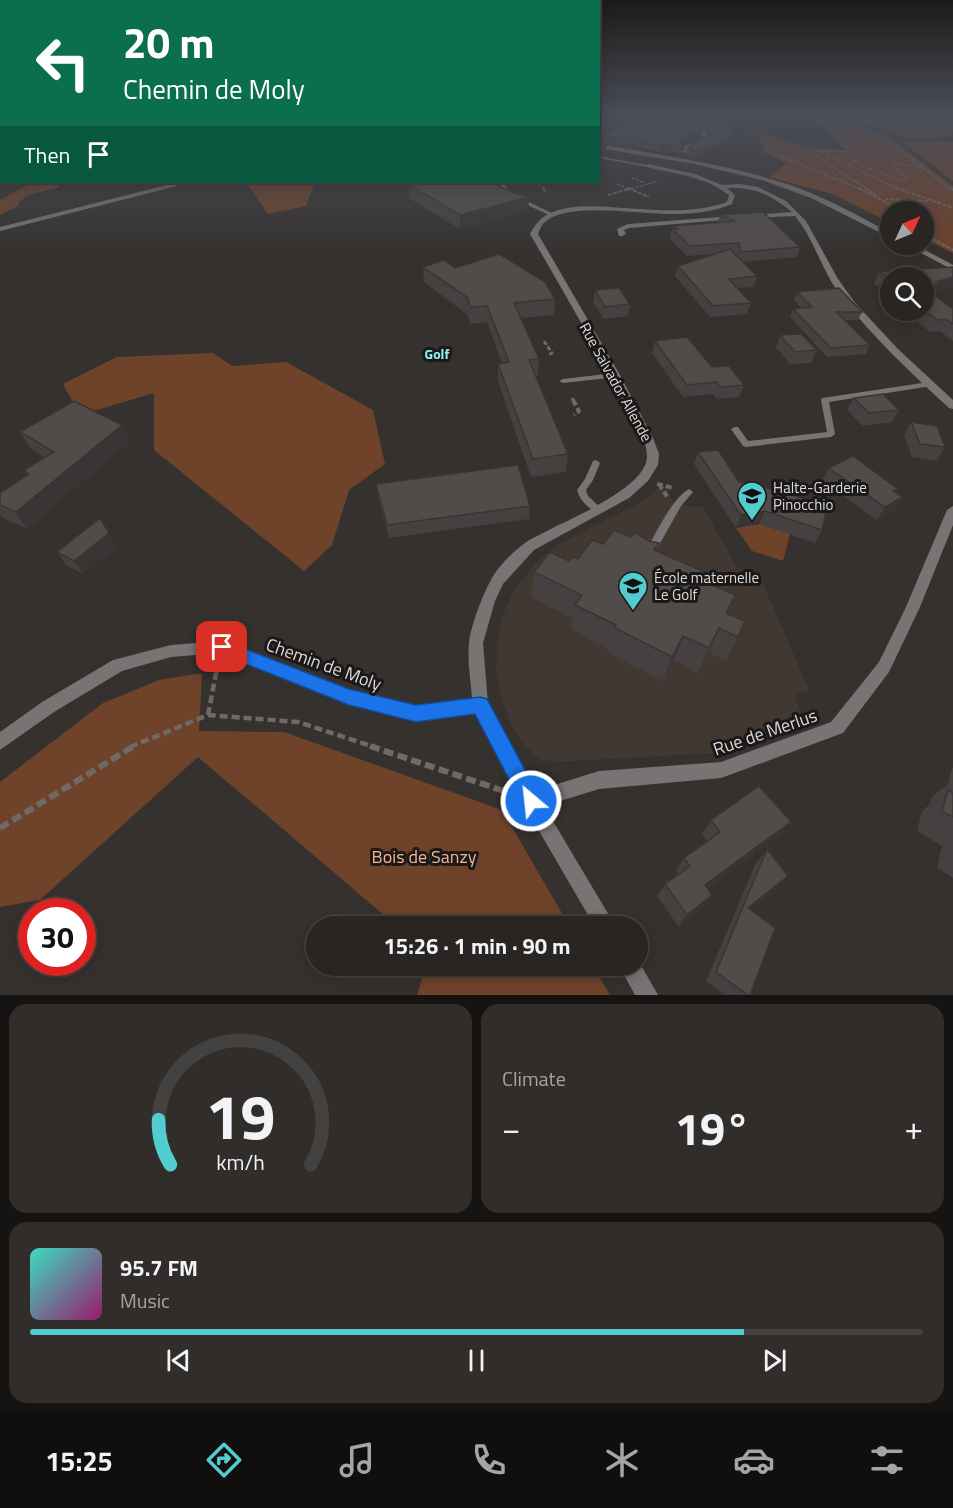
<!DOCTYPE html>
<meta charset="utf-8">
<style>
:root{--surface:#282523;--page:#302d2b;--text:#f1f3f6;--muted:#a5a5a6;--line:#444241;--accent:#52cdcf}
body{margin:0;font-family:"Titillium Web",sans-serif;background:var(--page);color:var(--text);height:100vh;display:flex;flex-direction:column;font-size:22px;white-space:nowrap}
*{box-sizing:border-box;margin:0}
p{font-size:20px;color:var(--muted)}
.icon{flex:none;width:33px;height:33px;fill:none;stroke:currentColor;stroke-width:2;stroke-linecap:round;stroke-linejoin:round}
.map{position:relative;height:995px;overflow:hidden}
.details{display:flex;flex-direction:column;gap:9px;padding:9px;background:#161413;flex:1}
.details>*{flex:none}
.banner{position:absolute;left:0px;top:0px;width:600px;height:183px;box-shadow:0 3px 15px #0003,0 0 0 2px var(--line);background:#0b6e4f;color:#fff;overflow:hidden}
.needle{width:39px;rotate:46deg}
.fabs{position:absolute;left:880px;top:201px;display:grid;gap:12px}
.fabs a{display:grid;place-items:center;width:54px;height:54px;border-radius:50%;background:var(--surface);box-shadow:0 3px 15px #0003,0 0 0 2px var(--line);font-size:30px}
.speed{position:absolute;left:18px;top:898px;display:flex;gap:12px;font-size:30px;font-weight:700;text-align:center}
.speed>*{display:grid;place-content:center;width:78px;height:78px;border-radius:50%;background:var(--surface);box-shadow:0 3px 15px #0003,0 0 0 2px var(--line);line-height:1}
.speed .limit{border:9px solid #d22;background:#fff;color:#111}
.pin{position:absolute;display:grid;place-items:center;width:51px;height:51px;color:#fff;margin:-26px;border-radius:12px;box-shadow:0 3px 9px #0006}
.me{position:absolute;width:66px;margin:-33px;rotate:332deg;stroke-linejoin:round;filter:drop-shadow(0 0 4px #0008)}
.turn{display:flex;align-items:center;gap:21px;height:126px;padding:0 24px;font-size:27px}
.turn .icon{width:78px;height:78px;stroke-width:2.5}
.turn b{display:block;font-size:42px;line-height:51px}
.then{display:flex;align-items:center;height:57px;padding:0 24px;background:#0003;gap:12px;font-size:22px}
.big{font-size:45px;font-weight:700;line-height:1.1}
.details .tile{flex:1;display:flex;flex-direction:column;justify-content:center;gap:9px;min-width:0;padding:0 21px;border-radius:18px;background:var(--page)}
.details .dial{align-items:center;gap:0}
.dial svg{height:156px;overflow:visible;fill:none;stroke:var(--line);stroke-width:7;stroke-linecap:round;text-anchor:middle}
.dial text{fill:var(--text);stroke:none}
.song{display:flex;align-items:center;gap:18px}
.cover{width:72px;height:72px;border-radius:9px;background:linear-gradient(135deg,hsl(170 70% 55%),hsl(320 70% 35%))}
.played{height:6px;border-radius:3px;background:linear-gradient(90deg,var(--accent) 80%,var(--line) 80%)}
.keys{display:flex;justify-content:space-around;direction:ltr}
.heat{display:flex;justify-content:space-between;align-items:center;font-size:33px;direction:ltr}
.details .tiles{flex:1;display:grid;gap:9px;grid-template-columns:1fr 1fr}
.tile:last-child{grid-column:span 2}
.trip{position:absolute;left:306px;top:916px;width:342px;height:60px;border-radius:30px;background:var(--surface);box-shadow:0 3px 15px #0003,0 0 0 2px var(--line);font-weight:700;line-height:60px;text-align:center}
.tab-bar{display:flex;height:96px;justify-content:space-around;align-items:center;background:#100f0e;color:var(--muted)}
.tab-bar .icon{width:42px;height:42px}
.tab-bar .current{color:var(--accent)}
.tab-bar b{font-size:27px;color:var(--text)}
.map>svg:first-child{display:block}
.built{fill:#423832}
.green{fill:#6f422a}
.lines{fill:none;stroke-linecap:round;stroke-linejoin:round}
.path-far5{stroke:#6d6a68;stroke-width:1.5;stroke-dasharray:3 1.5;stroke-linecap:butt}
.path-far4{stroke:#6d6a68;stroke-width:2;stroke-dasharray:4 1.5;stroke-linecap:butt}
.path-far3{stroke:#6d6a68;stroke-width:3;stroke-dasharray:4.5 2;stroke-linecap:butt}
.path-far2{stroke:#6d6a68;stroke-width:4;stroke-dasharray:6 3;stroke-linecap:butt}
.path-far1{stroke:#6d6a68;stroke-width:4.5;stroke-dasharray:8 4;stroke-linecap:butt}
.path{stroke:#6d6a68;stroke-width:6;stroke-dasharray:10 4.5;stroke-linecap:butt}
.service{fill:#777473;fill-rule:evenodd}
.minor{fill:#777473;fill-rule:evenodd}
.primary{fill:#bbb6b4;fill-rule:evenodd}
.wall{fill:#464140}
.shaded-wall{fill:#393534}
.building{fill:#514c4a;stroke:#393534;stroke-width:1.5}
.route{fill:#1a73e8;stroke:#114b97;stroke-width:1.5}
.labels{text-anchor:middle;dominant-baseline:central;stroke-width:6;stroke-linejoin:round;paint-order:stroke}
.far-neighbourhood-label{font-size:14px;font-weight:bold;fill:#89f5f7;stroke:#1b1918}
.street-label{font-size:15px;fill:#dcd9d8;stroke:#1b1918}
.poi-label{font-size:15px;fill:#dcd9d8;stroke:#1b1918;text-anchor:start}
.near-street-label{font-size:18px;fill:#dcd9d8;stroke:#1b1918}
.near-park-label{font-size:18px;fill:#f3b292;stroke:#1b1918}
</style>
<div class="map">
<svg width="953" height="995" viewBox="0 0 953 995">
<rect width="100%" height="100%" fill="#35312f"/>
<!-- built -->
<path class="built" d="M 657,488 L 667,489 L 673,502 L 683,506 L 703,507 L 741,575 L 761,579 L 810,692 L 795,694 L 803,725 L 715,753 L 555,762 L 539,759 L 520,740 L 510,721 L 502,700 L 496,668 L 498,638 L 503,615 L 513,592 L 536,563 L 557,545 L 645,500 Z"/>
<!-- green -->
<path class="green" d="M 797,116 L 835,116 L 892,139 L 953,186 L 953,253 L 924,239 L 924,212 L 891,212 L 891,223 L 832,194 L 769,177 L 787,163 L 765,153 L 759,136 L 748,130 L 808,148 L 844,150 L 821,125 Z
M 848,116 L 937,116 L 953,121 L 953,134 L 914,140 Z
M 901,141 L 953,142 L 953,181 Z
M 33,182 L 61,182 L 58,188 L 28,195 L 19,202 L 18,206 L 0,215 L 0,200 Z
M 246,182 L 315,182 L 306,206 L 268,214 Z
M 213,353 L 232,366 L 286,362 L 373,410 L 385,464 L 349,490 L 332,545 L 304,571 L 154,450 L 154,393 L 80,415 L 63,384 L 117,357 Z
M 758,519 L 764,525 L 790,534 L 783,561 L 752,551 L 736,528 L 757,524 Z
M 202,673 L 199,731 L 284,732 L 502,810 L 570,927 L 398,927 L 198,757 L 40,900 L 0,907 L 0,782 L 103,703 L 159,680 Z
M 426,966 L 593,966 L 610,995 L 417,995 Z"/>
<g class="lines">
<!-- path-far5 -->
<path class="path-far5" d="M 820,116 L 831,123 L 849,152 L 819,150 L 814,154 L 868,190
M 830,116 L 875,134 L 879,140 L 893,145 L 953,190
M 826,151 L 829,156 L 900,190
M 842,154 L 865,167 L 903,181 L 908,179 L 892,162 L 926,169
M 778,155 L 862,190
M 632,178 L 645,183
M 534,182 L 546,190
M 617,184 L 631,190
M 627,190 L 658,181"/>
<!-- path-far4 -->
<path class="path-far4" d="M 543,188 L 545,192
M 628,188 L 649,197
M 858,188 L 906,212
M 865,188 L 877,196
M 896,188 L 953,208
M 951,188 L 953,190
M 608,195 L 632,188
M 885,199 L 929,201
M 927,236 L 953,250"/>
<!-- path-far3 -->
<path class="path-far3" d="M 544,341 L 552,353 L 548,355
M 572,398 L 574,401"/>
<!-- path-far2 -->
<path class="path-far2" d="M 573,400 L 579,411 L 574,415
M 657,484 L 673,488
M 659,484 L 668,498"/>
<!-- path-far1 -->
<path class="path-far1" d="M 208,715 L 218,663
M 130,747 L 208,715 L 298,722 L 374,747"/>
<!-- path -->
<path class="path" d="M 370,746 L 504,791
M 0,828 L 134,746"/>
<!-- service -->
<path class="service" d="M 598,156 L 648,165 L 650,166 L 648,167 L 598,158 Z
M 499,182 L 503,182 L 510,193 L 556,215 L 551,216 L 506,195 Z
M 615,373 L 618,373 L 618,377 L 563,383 L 559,381 L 563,379 Z
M 929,382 L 932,382 L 932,386 L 829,402 L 835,434 L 831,437 L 746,447 L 743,446 L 731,429 L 735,427 L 738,427 L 748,441 L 827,432 L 821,400 L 822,398 Z
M 596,460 L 600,463 L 593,480 L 586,490 L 588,496 L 602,509 L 597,512 C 587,508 580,500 577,490 L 585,479 L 593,461 Z
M 689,489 L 693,492 L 681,506 L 653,556 L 647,556 L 645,553 C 654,536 673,497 689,489 Z"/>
<!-- minor -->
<path class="minor" d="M 610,116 L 621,116 L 653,124 L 650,126 Z
M 672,116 L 678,116 L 707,133 L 708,139 L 686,150 L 687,153 L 683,153 L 681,148 L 702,138 L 702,135 L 690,129 L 678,129 L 678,127 L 686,126 Z
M 598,144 C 662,155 726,164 787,184 C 823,196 857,215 891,233 L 891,238 L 811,198 L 762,180 L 694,164 L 598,148 Z
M 648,164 L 695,174 L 722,185 L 740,184 L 758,187 L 786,201 L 806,221 L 838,279 L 856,304 L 898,349 L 953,400 L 953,409 L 949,408 C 910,372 870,335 838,292 C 821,268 814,239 795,216 L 749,218 L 749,216 L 751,215 L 792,212 C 773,196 753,186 727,188 L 735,195 L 732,204 C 713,212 693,214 673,214 C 641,215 569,201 545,222 C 541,225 540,230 538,234 L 620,375 L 653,438 L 659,454 L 658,465 L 648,481 L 629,498 L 534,550 L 503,584 L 495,601 L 483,643 L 488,704 L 535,791 L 599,771 L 721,762 L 831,722 L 879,662 L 906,607 L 947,510 L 953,506 L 953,525 L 920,607 L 889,672 L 843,733 L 721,778 L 599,789 L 544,806 L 616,927 L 595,927 L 525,807 L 476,713 L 416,721 L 349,704 L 222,653 L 171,657 L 122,671 L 54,712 L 0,750 L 0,732 L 42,702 L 113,660 L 171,645 L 222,641 L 349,690 L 416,707 L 472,699 C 471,681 467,662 469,644 C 470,627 483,594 491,580 C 498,566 513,552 525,543 C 552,525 648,491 647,456 C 647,439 634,420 626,406 C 596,347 563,291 530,234 C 535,225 539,219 548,214 C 575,201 612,208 640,209 C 669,211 699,212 727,202 L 729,195 C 705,176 675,174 646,167 Z
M 175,183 L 177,186 L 0,231 L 0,227 Z
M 733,216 L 735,217 L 735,219 L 629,228 L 624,230 L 626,234 L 622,236 L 619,236 L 617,229 L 628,224 Z
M 904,244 L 914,244 L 953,265 L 953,270 Z
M 638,960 L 658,995 L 635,995 L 619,966 L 638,966 Z"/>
<!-- primary -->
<path class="primary" d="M 0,136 L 2,136 L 2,140 L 0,140 Z"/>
</g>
<!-- wall -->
<path class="wall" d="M 598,116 L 623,122 L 602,131 L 601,133 L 603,134 L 701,130 L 700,136 L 682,145 L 684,148 L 683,154 L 665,150 L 659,152 L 628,144 L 621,146 L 598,142 Z
M 627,116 L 678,116 L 679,117 L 678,123 Z
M 682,116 L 717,116 L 726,124 L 726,127 L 734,141 L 696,158 L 687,155 L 688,149 L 709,135 L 709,133 Z
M 409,185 L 516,194 L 529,197 L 528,211 L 460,229 L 409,198 Z
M 720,215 L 800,247 L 797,257 L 742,262 L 757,276 L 754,287 L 738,288 L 751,303 L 747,314 L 710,317 L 675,276 L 678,266 L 714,254 L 687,256 L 670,239 L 672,229 L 674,229 L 674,226 L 718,222 Z
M 423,267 L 455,268 L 555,299 L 554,315 L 521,318 L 539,359 L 538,376 L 536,376 L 568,454 L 566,472 L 531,477 L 498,381 L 498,364 L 502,363 L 487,322 L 470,324 L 468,315 L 424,282 Z
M 953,267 L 953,287 L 935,292 L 934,294 L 953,309 L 953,341 L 940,331 L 930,332 L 904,310 L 924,310 L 924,278 L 891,278 L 891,293 L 874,284 L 879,272 Z
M 595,290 L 630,304 L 628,316 L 604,319 L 593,302 Z
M 797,292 L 862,312 L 858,320 L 845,320 L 870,345 L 866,354 L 827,357 L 790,317 L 793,309 L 801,308 L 794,300 Z
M 780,335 L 817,350 L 811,363 L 790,364 L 776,347 Z
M 655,341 L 712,367 L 744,385 L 739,397 L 717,399 L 713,394 L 683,397 L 652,353 Z
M 854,398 L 899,410 L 892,422 L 863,426 L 847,410 Z
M 911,422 L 945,447 L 937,461 L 912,457 L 904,435 Z
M 122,425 L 130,442 L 27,529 L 1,517 L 0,515 L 0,493 L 27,475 L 24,470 L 45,458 L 30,448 L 20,432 Z
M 698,452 L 739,482 L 822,530 L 815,543 L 759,524 L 736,528 L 694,464 Z
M 829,468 L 895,493 L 895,510 L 877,520 L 822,481 Z
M 376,484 L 530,506 L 529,519 L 389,538 L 378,497 Z
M 631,537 L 659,543 L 657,551 L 706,582 L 735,595 L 727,613 L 745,621 L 726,661 L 708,652 L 698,673 L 674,660 L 663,681 L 609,653 L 609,650 L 571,629 L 573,618 L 531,597 L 534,572 L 578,559 L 603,544 Z
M 117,546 L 83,574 L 66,565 L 57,552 Z
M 952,768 L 953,768 L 953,878 L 937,868 L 942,846 L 917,831 L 922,811 L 930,804 L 932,797 L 948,784 Z
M 711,820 L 791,822 L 779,835 L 707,889 L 712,895 L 703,907 L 678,926 L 657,896 L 665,884 L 679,874 L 676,870 L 684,858 L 707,841 L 702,834 Z
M 767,850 L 776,889 L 749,910 L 748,995 L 725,995 L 706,981 L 756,863 Z"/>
<!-- shaded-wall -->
<path class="shaded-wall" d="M 624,117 L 623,122 L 602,131 L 599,137 L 598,141 L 600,131 L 603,125 Z
M 701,130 L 700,136 L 680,146 L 681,140 Z
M 735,135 L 734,141 L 696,158 L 698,152 Z
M 629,138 L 628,144 L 621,146 L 621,139 Z
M 666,144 L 665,150 L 659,152 L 661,146 Z
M 606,145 L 605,152 L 598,154 L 598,148 Z
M 529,197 L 528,211 L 460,229 L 460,215 Z
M 953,277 L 953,287 L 935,292 L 934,295 L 925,288 L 936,282 Z
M 122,425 L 130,442 L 27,529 L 16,512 Z
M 903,497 L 895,510 L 877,520 L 885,507 Z
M 765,511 L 759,524 L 736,528 L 741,515 Z
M 109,533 L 117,546 L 83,574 L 74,561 Z
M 719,628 L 708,652 L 698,673 L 709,648 Z
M 683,636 L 674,660 L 663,681 L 672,657 Z
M 791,822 L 779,835 L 696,897 L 705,885 Z
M 788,876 L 776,889 L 736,920 L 748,908 Z
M 712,895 L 703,907 L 678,926 L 687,915 Z"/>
<!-- building -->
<path class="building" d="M 598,116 L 624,117 L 603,125 L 600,131 L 603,134 L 637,121 L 691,125 L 701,130 L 681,140 L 680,143 L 684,148 L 666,144 L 661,146 L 629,138 L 621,139 L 598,136 Z
M 693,116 L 717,116 L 726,124 L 722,124 L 735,135 L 698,152 L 688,149 L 691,145 L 711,134 L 711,127 Z
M 598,144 L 606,145 L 598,148 Z
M 424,182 L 491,182 L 516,194 L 529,197 L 460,215 L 409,185 Z
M 763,212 L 800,247 L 741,252 L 739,243 L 690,246 L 672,229 L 678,229 L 674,226 L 735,221 L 720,215 Z
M 730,249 L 757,276 L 729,279 L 751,303 L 713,306 L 678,266 Z
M 499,254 L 545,282 L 555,299 L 514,303 L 539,359 L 529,360 L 568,454 L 533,459 L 498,364 L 509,362 L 487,306 L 470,307 L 468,298 L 423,267 L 444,260 L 455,268 Z
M 953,267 L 953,277 L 936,282 L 940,284 L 925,288 L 953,309 L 953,324 L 946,319 L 937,320 L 924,309 L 924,278 L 891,278 L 891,279 L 879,272 Z
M 619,288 L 630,304 L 605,307 L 595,290 Z
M 839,288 L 862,312 L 836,312 L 870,345 L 831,348 L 793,309 L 812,307 L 797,292 Z
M 801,334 L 817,350 L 795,352 L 780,335 Z
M 687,337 L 712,367 L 729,366 L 744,385 L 721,387 L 717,382 L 687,385 L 655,341 Z
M 883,394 L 899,410 L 869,413 L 854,398 Z
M 74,401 L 122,425 L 16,512 L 0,505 L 0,493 L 29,474 L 24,470 L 54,452 L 20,432 Z
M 911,422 L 937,426 L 945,447 L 920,444 Z
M 718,450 L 739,482 L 787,493 L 801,498 L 805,503 L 813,502 L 827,506 L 822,530 L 765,511 L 741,515 L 698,452 Z
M 853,456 L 898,489 L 893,491 L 903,497 L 885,507 L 829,468 Z
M 518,465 L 530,506 L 387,525 L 376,484 Z
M 100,518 L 109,533 L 74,561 L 57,552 Z
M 614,530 L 631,537 L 635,533 L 649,541 L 659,543 L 654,550 L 709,574 L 705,582 L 735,595 L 726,613 L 745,621 L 738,637 L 719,628 L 709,648 L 683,636 L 672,657 L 615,628 L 616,625 L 575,605 L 582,595 L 534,572 L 550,552 L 569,561 L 573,556 L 578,559 L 592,540 L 603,544 Z
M 759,786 L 791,822 L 705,885 L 712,895 L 687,915 L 665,884 L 690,866 L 684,858 L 720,832 L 711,820 Z
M 948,790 L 953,793 L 953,817 L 942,811 Z
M 767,849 L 788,876 L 748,908 L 775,928 L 750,995 L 748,995 L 716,972 Z"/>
<!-- sky -->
<linearGradient id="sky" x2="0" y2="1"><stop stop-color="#1d1b1a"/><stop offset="0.45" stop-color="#4b4e58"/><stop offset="1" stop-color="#4b4e58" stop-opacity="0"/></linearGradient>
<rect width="953" height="256" fill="url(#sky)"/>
<!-- route -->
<path class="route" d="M 222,640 L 349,689 L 416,705 L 480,697 L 487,699 L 538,794 L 541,801 L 538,808 L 531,811 L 524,808 L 475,714 L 416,722 L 349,705 L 216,652 L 213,647 L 216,642 Z"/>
<!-- icons -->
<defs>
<g id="school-pin" transform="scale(1.5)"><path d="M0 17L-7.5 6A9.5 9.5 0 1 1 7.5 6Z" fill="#52cdcf" stroke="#1b1918"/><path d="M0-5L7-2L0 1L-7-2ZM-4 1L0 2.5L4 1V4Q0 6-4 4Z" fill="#111"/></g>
</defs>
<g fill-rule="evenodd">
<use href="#school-pin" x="752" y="496"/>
<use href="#school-pin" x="633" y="586"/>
</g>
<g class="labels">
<!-- far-neighbourhood labels -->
<g class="far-neighbourhood-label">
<text x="437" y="353">Golf</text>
</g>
<!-- street labels -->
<g class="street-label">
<text transform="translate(616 382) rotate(61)">Rue Salvador Allende</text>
</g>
<!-- poi labels -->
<g class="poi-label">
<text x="773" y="487">Halte-Garderie<tspan x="773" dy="17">Pinocchio</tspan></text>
<text x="654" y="577">École maternelle<tspan x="654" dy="17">Le Golf</tspan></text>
</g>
<!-- near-street labels -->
<g class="near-street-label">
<text transform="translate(324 664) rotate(20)">Chemin de Moly</text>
<text transform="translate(765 732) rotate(-19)">Rue de Merlus</text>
</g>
<!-- near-park labels -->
<g class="near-park-label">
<text x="424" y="856">Bois de Sanzy</text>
</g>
</g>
</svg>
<div class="fabs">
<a><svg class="needle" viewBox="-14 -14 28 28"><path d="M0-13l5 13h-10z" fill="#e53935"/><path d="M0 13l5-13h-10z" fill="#a5a5a6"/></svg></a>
<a><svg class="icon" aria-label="search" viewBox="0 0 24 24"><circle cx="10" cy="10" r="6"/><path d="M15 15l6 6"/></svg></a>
</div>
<div class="speed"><div class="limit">30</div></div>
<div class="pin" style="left:222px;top:647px;background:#d93025"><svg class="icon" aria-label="arrive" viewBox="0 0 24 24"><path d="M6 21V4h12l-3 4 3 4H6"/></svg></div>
<svg class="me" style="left:531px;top:801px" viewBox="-20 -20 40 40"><circle r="17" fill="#1a73e8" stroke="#fff" stroke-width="3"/><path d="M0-11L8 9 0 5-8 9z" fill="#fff"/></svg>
<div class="trip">15:26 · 1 min · 90 m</div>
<div class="banner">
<div class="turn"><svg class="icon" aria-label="left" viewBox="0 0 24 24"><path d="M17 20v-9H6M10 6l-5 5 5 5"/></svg><div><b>20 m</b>Chemin de Moly</div></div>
<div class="then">Then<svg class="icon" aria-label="arrive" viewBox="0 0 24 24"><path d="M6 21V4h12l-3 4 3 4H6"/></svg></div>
</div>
</div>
<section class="details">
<div class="tiles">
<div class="tile dial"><svg viewBox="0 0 100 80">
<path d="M14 69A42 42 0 1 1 86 69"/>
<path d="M14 69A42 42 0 0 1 8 46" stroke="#52cdcf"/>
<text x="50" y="56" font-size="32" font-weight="700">19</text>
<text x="50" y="72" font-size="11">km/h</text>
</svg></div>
<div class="tile"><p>Climate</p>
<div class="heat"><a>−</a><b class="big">19°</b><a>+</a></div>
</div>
<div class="tile">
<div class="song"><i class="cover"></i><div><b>95.7 FM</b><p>Music</p></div></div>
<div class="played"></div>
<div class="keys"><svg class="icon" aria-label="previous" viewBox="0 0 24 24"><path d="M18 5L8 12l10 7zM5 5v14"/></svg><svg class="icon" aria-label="pause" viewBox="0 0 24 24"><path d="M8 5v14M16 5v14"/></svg><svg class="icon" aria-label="next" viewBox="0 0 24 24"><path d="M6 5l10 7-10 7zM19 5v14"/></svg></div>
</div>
</div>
</section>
<nav class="tab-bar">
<b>15:25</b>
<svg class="icon current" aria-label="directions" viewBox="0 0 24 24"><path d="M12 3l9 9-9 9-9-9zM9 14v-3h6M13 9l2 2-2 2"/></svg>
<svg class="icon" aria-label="music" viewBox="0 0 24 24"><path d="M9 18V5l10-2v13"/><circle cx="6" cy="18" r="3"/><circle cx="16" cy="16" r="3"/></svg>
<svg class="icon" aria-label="phone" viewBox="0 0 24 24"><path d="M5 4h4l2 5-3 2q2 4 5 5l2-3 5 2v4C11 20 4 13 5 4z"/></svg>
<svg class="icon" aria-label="climate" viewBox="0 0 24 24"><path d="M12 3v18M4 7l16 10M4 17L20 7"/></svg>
<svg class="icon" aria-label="car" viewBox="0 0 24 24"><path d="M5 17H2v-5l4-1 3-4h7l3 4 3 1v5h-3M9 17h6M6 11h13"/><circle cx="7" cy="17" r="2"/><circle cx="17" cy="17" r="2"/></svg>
<svg class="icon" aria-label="filters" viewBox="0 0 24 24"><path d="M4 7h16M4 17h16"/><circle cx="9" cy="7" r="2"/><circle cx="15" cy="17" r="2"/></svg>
</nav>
